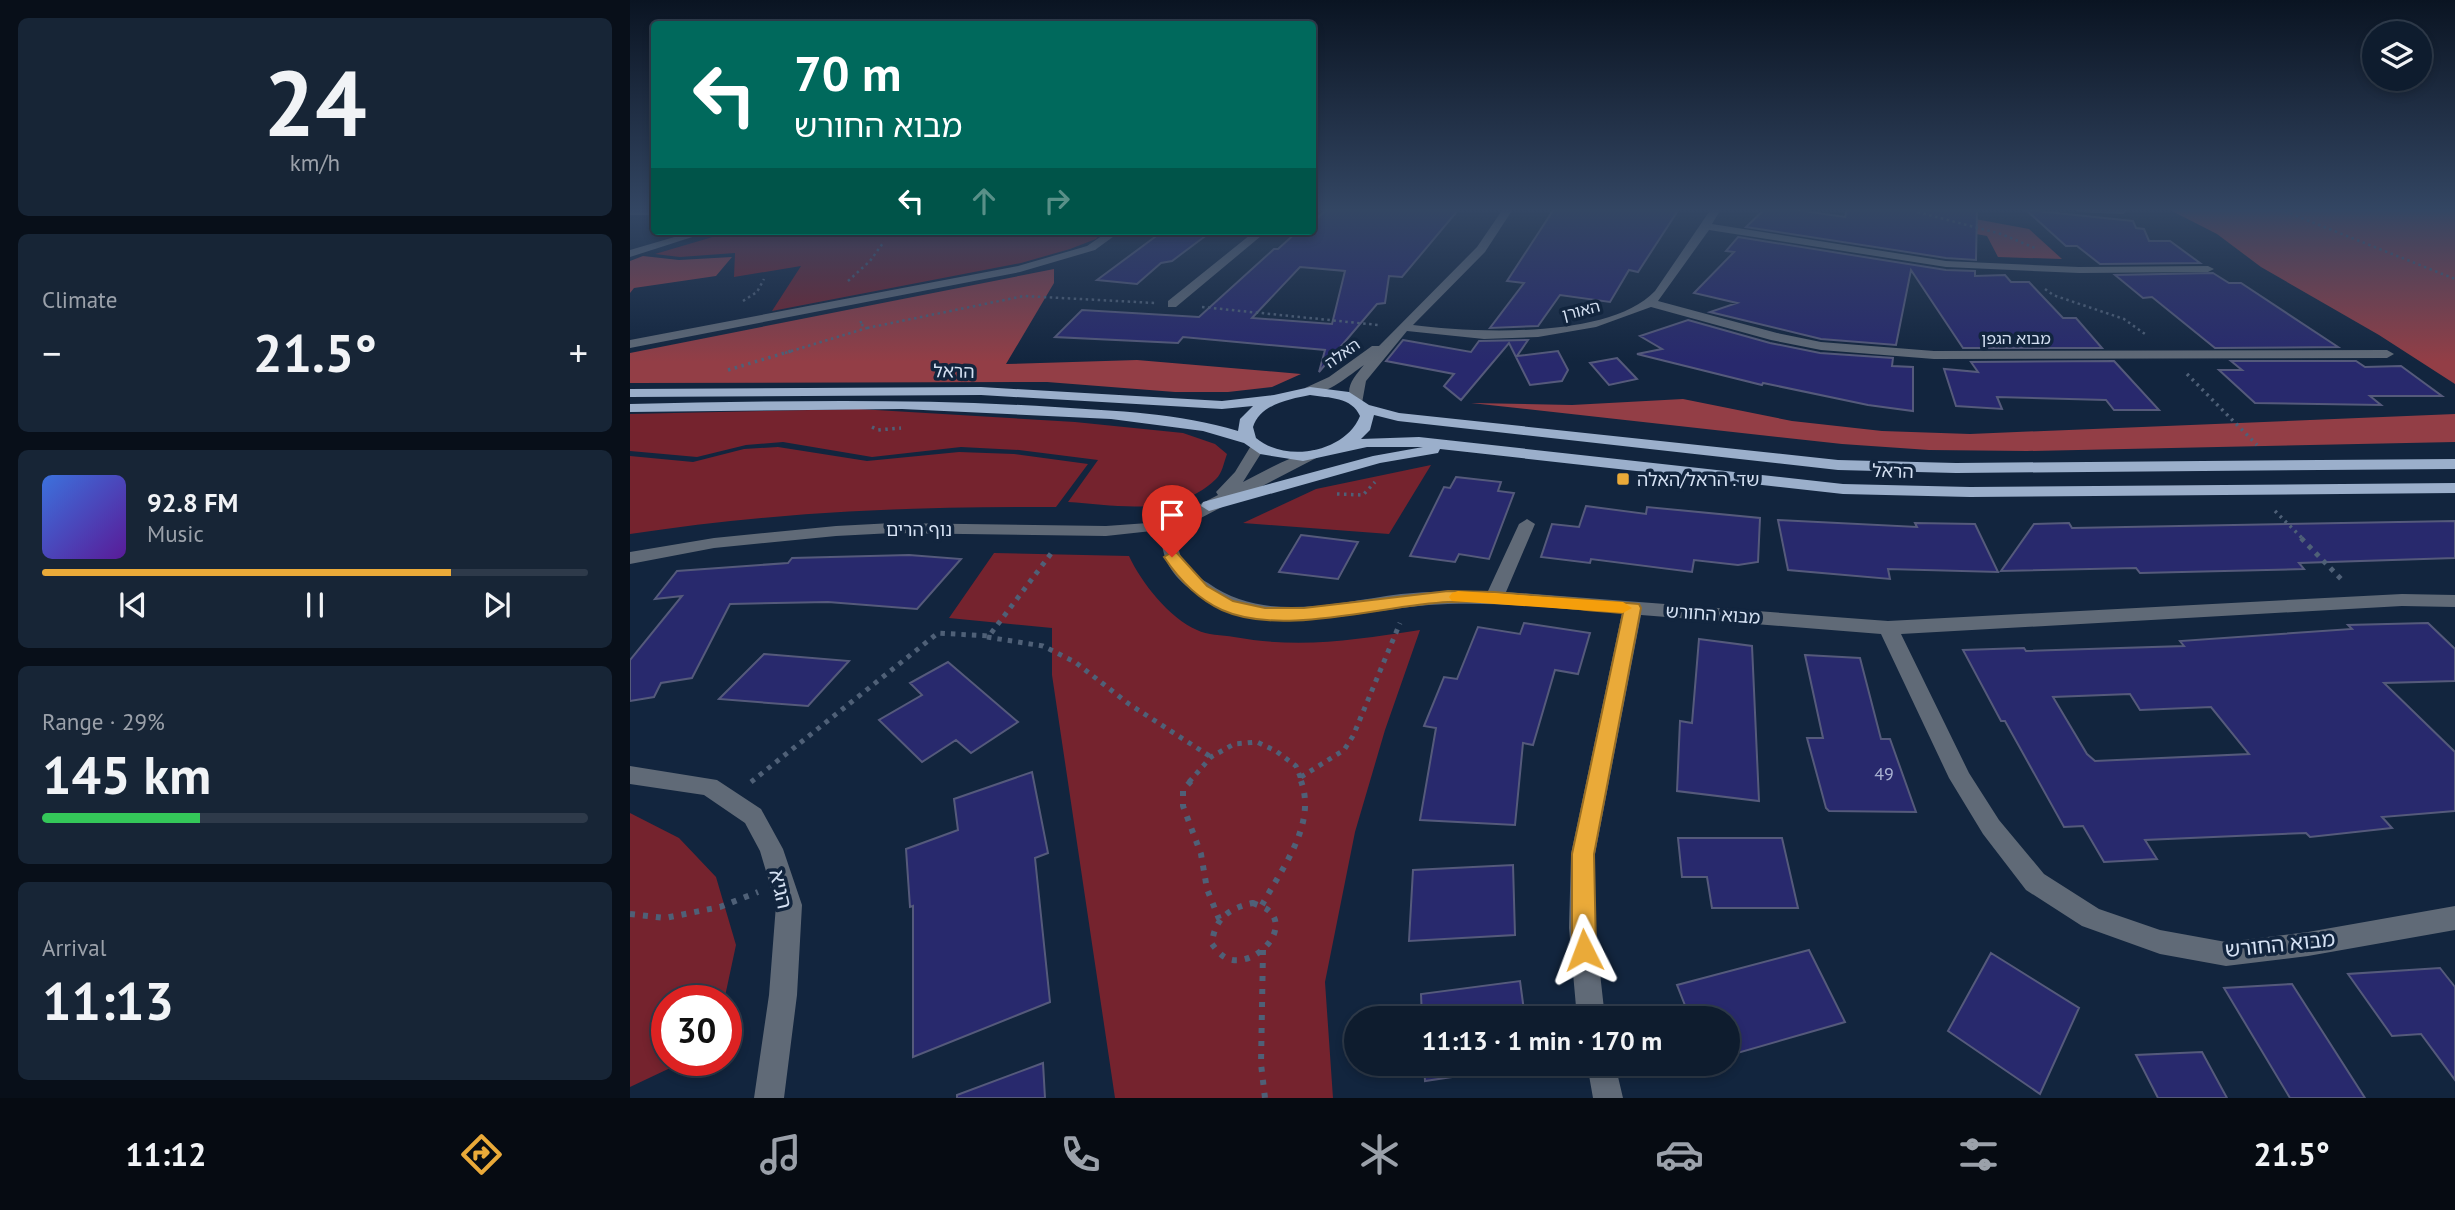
<!DOCTYPE html>
<meta charset="utf-8">
<style>
:root{--surface:#0e1c2e;--page:#172536;--text:#f1f3f6;--muted:#9ba1aa;--line:#2e3a4a;--accent:#eaaa39}
body{margin:0;font-family:"PT Sans","Noto Sans Hebrew",sans-serif;background:var(--page);color:var(--text);height:100vh;display:flex;flex-direction:column;font-size:26px;white-space:nowrap}
*{box-sizing:border-box;margin:0}
p{font-size:23px;color:var(--muted)}
.icon{flex:none;width:38px;height:38px;fill:none;stroke:currentColor;stroke-width:2;stroke-linecap:round;stroke-linejoin:round}
.map{position:relative;flex:1;overflow:hidden}
.details{display:flex;flex-direction:column;gap:18px;padding:18px;background:#080f19;width:630px}
.details>*{flex:none}
.top-card{position:absolute;left:21px;top:21px;width:665px;height:214px;border-radius:7px;box-shadow:0 4px 10px #0003,0 0 0 2px var(--line);background:#00695c;color:#fff;overflow:hidden}
.buttons{position:absolute;left:1732px;top:21px;display:grid;gap:14px}
.buttons a{display:grid;place-items:center;width:70px;height:70px;border-radius:50%;background:var(--surface);box-shadow:0 4px 10px #0003,0 0 0 2px var(--line);font-size:35px}
.speed{position:absolute;left:21px;top:985px;display:flex;gap:14px;font-size:35px;font-weight:700;text-align:center}
.speed>*{display:grid;place-content:center;width:91px;height:91px;border-radius:50%;background:var(--surface);box-shadow:0 4px 10px #0003,0 0 0 2px var(--line);line-height:1}
.speed .limit{border:10px solid #d22;background:#fff;color:#111}
.pin{position:absolute;display:grid;place-items:center;width:60px;height:60px;color:#fff;margin:-72px -30px;border-radius:50% 50% 50% 0;rotate:-45deg;box-shadow:0 0 7px #0007}
.pin .icon{rotate:45deg}
.me{position:absolute;width:77px;margin:-38px;rotate:357deg;stroke-linejoin:round;filter:drop-shadow(0 0 5px #0008)}
.turn{display:flex;align-items:center;gap:24px;height:147px;padding:0 28px;font-size:32px}
.turn .icon{width:91px;height:91px;stroke-width:2.5}
.turn b{display:block;font-size:49px;line-height:60px}
.lanes{display:flex;align-items:center;height:66px;padding:0 28px;background:#0003;justify-content:center;gap:35px;direction:ltr}
.lanes .off{opacity:.35}
.big{font-size:52px;font-weight:700;line-height:1.1}
.details .tile{flex:1;display:flex;flex-direction:column;justify-content:center;gap:10px;min-width:0;padding:0 24px;border-radius:10px;background:var(--page)}
.details .dial{align-items:center;gap:0}
.dial b{font-size:91px;line-height:1}
.song{display:flex;align-items:center;gap:21px}
.cover{width:84px;height:84px;border-radius:10px;background:linear-gradient(135deg,hsl(220 70% 55%),hsl(270 70% 35%))}
.played{height:7px;border-radius:4px;background:linear-gradient(90deg,var(--accent) 75%,var(--line) 75%)}
.keys{display:flex;justify-content:space-around;direction:ltr}
.heat{display:flex;justify-content:space-between;align-items:center;font-size:38px;direction:ltr}
.charge{height:10px;border-radius:5px;background:linear-gradient(90deg,#34c759 29%,var(--line) 0)}
.trip{position:absolute;left:714px;top:1006px;width:396px;height:70px;border-radius:35px;background:var(--surface);box-shadow:0 4px 10px #0003,0 0 0 2px var(--line);font-weight:700;line-height:70px;text-align:center}
.tab-bar{display:flex;height:112px;justify-content:space-around;align-items:center;background:#060b12;color:var(--muted)}
.tab-bar .icon{width:49px;height:49px}
.tab-bar .on{color:var(--accent)}
.tab-bar b{font-size:32px;color:var(--text)}
main{display:flex;flex:1;min-height:0}
.map>svg:first-child{display:block}
.green{fill:#75232e}
.forest{fill:#933e46}
.building{fill:#28296d;stroke:#555a7b;stroke-width:2;fill-rule:evenodd}
.lines{fill:none;stroke-linecap:round;stroke-linejoin:round}
.path-far3{stroke:#4f6077;stroke-width:2.5;stroke-dasharray:2.5 3.5;stroke-linecap:butt}
.path-far2{stroke:#4f6077;stroke-width:3.5;stroke-dasharray:2.5 4.5;stroke-linecap:butt}
.path-far1{stroke:#4f6077;stroke-width:5;stroke-dasharray:4.5 6;stroke-linecap:butt}
.path{stroke:#4f6077;stroke-width:6;stroke-dasharray:5 8;stroke-linecap:butt}
.minor{fill:#606a77;fill-rule:evenodd}
.major{fill:#9bafcb;fill-rule:evenodd}
.route{fill:#eaaa39;stroke:#986e25;stroke-width:2}
.slow{fill:#f59e0b}
.poi-dot{fill:#eaaa39;stroke:#12253e;stroke-width:2.5}
.labels{text-anchor:middle;dominant-baseline:central;stroke-width:7;stroke-linejoin:round;paint-order:stroke}
.far-street-label{font-size:16px;fill:#d5e1f3;stroke:#12253e}
.street-label{font-size:18px;fill:#d5e1f3;stroke:#12253e}
.poi-label{font-size:18px;fill:#d5e1f3;stroke:#12253e;text-anchor:start}
.near-number-label{font-size:18px;fill:#aab3d2}
.near-street-label{font-size:21px;fill:#d5e1f3;stroke:#12253e}
</style>
<main>
<section class="details">
<div class="tile dial"><b>24</b><p>km/h</p></div>
<div class="tile"><p>Climate</p>
<div class="heat"><a>−</a><b class="big">21.5°</b><a>+</a></div>
</div>
<div class="tile">
<div class="song"><i class="cover"></i><div><b>92.8 FM</b><p>Music</p></div></div>
<div class="played"></div>
<div class="keys"><svg class="icon" aria-label="previous" viewBox="0 0 24 24"><path d="M18 5L8 12l10 7zM5 5v14"/></svg><svg class="icon" aria-label="pause" viewBox="0 0 24 24"><path d="M8 5v14M16 5v14"/></svg><svg class="icon" aria-label="next" viewBox="0 0 24 24"><path d="M6 5l10 7-10 7zM19 5v14"/></svg></div>
</div>
<div class="tile"><p>Range · 29%</p><b class="big">145 km</b><div class="charge"></div></div>
<div class="tile"><p>Arrival</p><b class="big">11:13</b></div>
</section>
<div class="map">
<svg width="1825" height="1098" viewBox="0 0 1825 1098">
<rect width="100%" height="100%" fill="#12253e"/>
<!-- green -->
<path class="green" d="M 103,231 L 472,231 L 466,239 L 440,249 L 391,263 L 142,311 L 171,266 L 104,277 L 105,253 L 50,257 L 25,254 Z
M 229,409 L 445,422 L 553,433 L 585,444 L 597,454 C 594,462 592,474 586,479 C 546,518 487,505 438,502 L 468,460 L 389,450 L 331,447 L 242,457 L 153,442 L 116,445 L 67,457 L 0,451 L 0,414 Z
M 148,447 L 237,461 L 329,452 L 384,454 L 458,464 L 426,507 C 281,506 144,512 0,534 L 0,456 L 63,462 L 114,449 Z
M 801,465 L 759,534 L 613,523 L 686,489 Z
M 364,553 L 499,556 C 511,582 539,618 567,630 C 577,635 592,635 604,637 C 671,649 723,640 790,630 L 755,730 L 725,832 L 695,982 L 703,1098 L 485,1098 L 422,675 L 422,628 L 319,618 Z
M 0,813 L 49,838 L 86,877 L 106,945 L 94,1001 L 37,1001 L 37,1060 L 55,1061 L 0,1087 Z"/>
<!-- forest -->
<path class="forest" d="M 1211,209 L 1291,209 L 1399,229 L 1432,259 L 1368,257 L 1357,236 Z
M 1538,209 L 1825,209 L 1825,384 L 1749,335 L 1631,267 L 1587,234 Z
M 13,256 L 49,260 L 102,257 L 86,276 L 4,288 L 0,293 L 0,261 Z
M 424,269 L 424,283 L 376,364 L 507,360 L 671,374 L 642,387 L 598,392 L 545,392 L 417,382 L 0,383 L 0,353 Z
M 1053,399 L 1162,421 L 1252,431 L 1340,434 L 1825,414 L 1825,442 L 1397,451 L 1299,450 L 1212,444 L 841,403 L 942,405 Z"/>
<!-- building -->
<path class="building" d="M 697,209 L 829,209 L 772,277 L 759,276 L 755,303 L 747,304 L 689,372 L 695,350 L 553,337 L 548,343 L 425,337 L 452,310 L 569,317 L 644,249 L 648,249 L 668,231 L 682,231 L 682,223 ZM 670,267 L 715,271 L 702,324 L 622,318 Z
M 924,209 L 1049,209 L 1008,272 L 999,270 L 980,302 L 930,295 L 908,326 L 860,328 L 894,283 L 877,281 Z
M 1135,209 L 1160,209 L 1215,217 L 1217,209 L 1347,209 L 1346,260 L 1316,258 L 1116,227 Z
M 1396,210 L 1503,221 L 1506,228 L 1514,229 L 1519,241 L 1540,241 L 1570,263 L 1470,264 L 1447,246 L 1436,246 Z
M 533,231 L 582,231 L 542,261 L 531,263 L 507,284 L 467,280 Z
M 1108,237 L 1316,270 L 1345,271 L 1345,276 L 1375,275 L 1381,282 L 1399,282 L 1433,318 L 1446,318 L 1472,348 L 1333,348 L 1281,270 L 1266,345 L 1191,339 L 1080,312 L 1107,303 L 1064,293 L 1104,252 L 1096,251 Z
M 1583,273 L 1599,283 L 1611,283 L 1708,347 L 1585,348 L 1522,297 L 1513,298 L 1485,275 Z
M 1058,320 L 1140,343 L 1190,353 L 1263,358 L 1262,366 L 1283,367 L 1283,411 L 1238,405 L 1133,383 L 1132,385 L 1007,354 L 1032,349 L 1010,336 Z
M 773,340 L 841,352 L 849,341 L 898,340 L 887,356 L 928,351 L 938,370 L 932,381 L 900,385 L 879,343 L 831,400 L 814,386 L 824,374 L 756,361 Z
M 987,358 L 1007,379 L 979,385 L 960,363 Z
M 1484,361 L 1529,410 L 1484,410 L 1476,400 L 1367,397 L 1372,409 L 1326,406 L 1314,369 L 1348,372 L 1341,362 Z
M 1601,361 L 1726,361 L 1735,367 L 1771,366 L 1812,396 L 1740,396 L 1751,405 L 1625,403 L 1589,370 L 1612,370 Z
M 826,477 L 871,482 L 868,491 L 884,493 L 859,559 L 829,554 L 825,562 L 780,556 L 814,487 L 820,488 Z
M 956,506 L 1016,514 L 1017,507 L 1130,518 L 1128,562 L 1108,565 L 1064,560 L 1062,572 L 961,559 L 960,563 L 911,557 L 922,524 L 949,527 Z
M 1148,520 L 1287,527 L 1285,523 L 1345,524 L 1368,572 L 1258,569 L 1260,579 L 1158,570 Z
M 1825,521 L 1825,558 L 1669,563 L 1674,569 L 1510,573 L 1506,568 L 1371,571 L 1404,524 L 1439,523 L 1442,528 Z
M 671,535 L 728,542 L 708,579 L 649,572 Z
M 279,555 L 331,559 L 287,609 L 198,602 L 100,604 L 62,678 L 31,683 L 24,697 L 0,701 L 0,660 L 52,596 L 25,599 L 47,571 L 158,563 L 162,558 Z
M 894,623 L 960,633 L 948,674 L 925,670 L 903,745 L 893,743 L 885,825 L 790,820 L 806,728 L 794,726 L 814,677 L 827,679 L 848,627 L 890,634 Z
M 1798,623 L 1825,649 L 1825,681 L 1754,683 L 1825,752 L 1825,811 L 1752,817 L 1762,828 L 1680,837 L 1676,833 L 1515,840 L 1527,859 L 1474,862 L 1453,826 L 1434,827 L 1375,721 L 1371,721 L 1333,650 L 1394,648 L 1396,651 L 1554,646 L 1550,641 L 1722,629 L 1718,625 ZM 1500,694 L 1510,710 L 1581,707 L 1619,754 L 1465,761 L 1457,754 L 1423,697 Z
M 1069,639 L 1122,646 L 1129,801 L 1047,791 L 1050,721 L 1062,723 Z
M 134,654 L 219,661 L 178,706 L 89,699 Z
M 1175,655 L 1230,658 L 1251,739 L 1260,739 L 1286,812 L 1199,811 L 1196,808 L 1177,738 L 1193,738 Z
M 318,662 L 388,722 L 341,753 L 326,740 L 292,762 L 249,720 L 292,695 L 280,683 Z
M 402,772 L 418,853 L 405,858 L 420,1002 L 283,1057 L 283,906 L 280,907 L 276,849 L 328,830 L 324,799 Z
M 1048,838 L 1152,838 L 1168,908 L 1082,908 L 1077,877 L 1052,877 Z
M 883,865 L 885,935 L 779,941 L 783,870 Z
M 1179,950 L 1215,1022 L 1097,1056 L 1097,1018 L 1060,1018 L 1047,985 Z
M 1361,953 L 1449,1008 L 1410,1094 L 1318,1031 Z
M 1810,968 L 1825,987 L 1825,1080 L 1791,1034 L 1762,1036 L 1718,974 Z
M 890,981 L 895,1018 L 792,1018 L 791,994 Z
M 1662,984 L 1735,1098 L 1660,1098 L 1594,988 Z
M 1572,1052 L 1597,1098 L 1528,1098 L 1506,1055 Z
M 413,1063 L 415,1098 L 327,1098 L 327,1095 Z
M 794,1064 L 902,1064 L 902,1065 L 795,1081 Z"/>
<g class="lines">
<!-- path-far3 -->
<path class="path-far3" d="M 1276,209 L 1371,234 L 1405,248
M 1649,209 L 1825,279
M 218,281 L 240,261 L 253,243
M 1415,289 L 1423,295 L 1494,319 L 1515,334
M 113,301 L 127,292 L 134,279
M 572,307 L 748,325
M 237,328 L 394,296 L 525,303
M 155,353 L 237,328 L 229,323 L 233,321"/>
<!-- path-far2 -->
<path class="path-far2" d="M 98,370 L 161,351
M 1557,374 L 1627,445
M 242,427 L 248,430 L 271,428
M 707,494 L 733,495 L 745,482
M 1645,511 L 1673,539"/>
<!-- path-far1 -->
<path class="path-far1" d="M 1671,538 L 1712,580
M 357,637 L 413,646 L 445,662 L 499,704 L 581,757
M 671,777 L 714,750 L 723,736 L 770,623
M 121,782 L 308,633 L 359,636 L 423,551
M 559,782 L 581,757 L 604,744 L 627,742 L 646,751 L 666,766 L 672,782"/>
<!-- path -->
<path class="path" d="M 561,781 L 553,790 L 553,806 L 571,854 L 577,889 L 589,919
M 623,903 C 627,905 634,907 638,910 C 664,931 618,974 593,956 C 589,953 585,948 582,944 C 584,919 599,908 623,903 Z
M 632,905 C 652,868 687,824 671,781
M 0,914 L 35,918 L 90,907 L 128,892
M 633,950 L 631,1064 L 635,1098"/>
<!-- minor -->
<path class="minor" d="M 0,209 L 24,209 L 24,215 L 0,215 Z
M 873,209 L 883,209 L 855,252 L 783,325 C 844,333 980,339 1025,291 L 1081,209 L 1091,209 L 1082,224 L 1316,261 L 1449,267 L 1578,266 L 1584,269 L 1578,272 L 1449,273 L 1316,267 L 1079,230 L 1028,301 L 1147,333 L 1191,342 L 1304,351 L 1757,350 L 1764,354 L 1757,358 L 1304,359 L 1191,350 L 1141,340 L 1021,307 L 966,327 L 908,337 L 854,339 L 777,331 L 736,381 L 732,403 L 722,403 C 714,388 724,377 734,365 C 718,376 695,397 675,394 L 675,388 L 699,377 L 742,346 L 749,346 L 847,247 Z
M 1443,209 L 1496,209 L 1498,211 L 1493,214 L 1448,212 Z
M 65,231 L 81,231 L 0,257 L 0,250 Z
M 479,231 L 491,231 L 465,250 L 390,272 L 0,348 L 0,340 L 388,266 L 457,246 Z
M 625,231 L 637,231 L 546,307 L 538,307 L 538,301 Z
M 627,442 L 635,447 L 613,482 C 636,470 659,457 684,450 L 692,455 L 565,521 L 548,525 C 548,536 547,548 551,557 C 556,569 568,577 578,583 C 635,624 707,602 771,594 C 800,591 829,591 858,591 L 889,524 L 897,519 L 905,524 L 876,592 L 1258,621 L 1772,594 L 1825,595 L 1825,607 L 1772,606 L 1271,634 L 1339,773 L 1369,820 L 1414,874 L 1469,909 L 1530,930 L 1596,942 L 1678,932 L 1825,906 L 1825,930 L 1678,956 L 1596,966 L 1530,954 L 1452,926 L 1396,890 L 1353,834 L 1319,778 L 1251,634 L 1011,615 L 965,854 L 965,928 L 975,1018 L 947,1018 L 939,928 L 941,854 L 992,613 C 934,609 876,602 818,604 C 734,606 638,646 564,592 C 541,575 531,559 531,530 L 476,536 L 263,533 L 206,536 L 84,548 L 0,564 L 0,552 L 84,538 L 206,526 L 263,523 L 476,526 L 518,523 L 553,513 L 588,495 L 586,492 L 605,472 L 622,444 Z
M 0,766 L 87,780 L 131,809 L 153,849 L 172,905 L 167,995 L 154,1098 L 124,1098 L 139,995 L 146,905 L 130,851 L 115,823 L 74,795 L 0,784 Z
M 957,1064 L 985,1064 L 993,1098 L 963,1098 Z"/>
<!-- major -->
<path class="major" d="M 351,387 L 592,401 L 644,395 L 680,387 L 719,392 L 739,405 L 769,413 L 1208,460 L 1326,463 L 1825,459 L 1825,469 L 1326,473 L 1208,470 L 768,421 L 744,415 L 740,430 L 731,439 L 789,437 L 1213,484 L 1340,487 L 1825,483 L 1825,493 L 1340,497 L 1213,494 L 810,449 L 808,453 L 750,463 L 579,511 L 571,506 L 573,502 L 743,456 L 793,447 L 737,447 L 673,461 L 630,454 L 614,443 L 573,431 L 481,419 L 272,409 L 0,412 L 0,404 C 142,401 283,398 425,407 C 486,411 549,413 608,431 L 610,419 L 623,406 L 592,409 L 351,395 L 0,397 L 0,389 ZM 680,395 C 699,398 722,397 730,416 C 715,453 655,463 626,438 L 623,427 C 630,404 660,399 680,395 Z"/>
</g>
<!-- sky -->
<linearGradient id="sky" x2="0" y2="1"><stop stop-color="#0a1422"/><stop offset="0.58" stop-color="#334663"/><stop offset="1" stop-color="#334663" stop-opacity="0"/></linearGradient>
<rect width="1825" height="362" fill="url(#sky)"/>
<!-- route -->
<path class="route" d="M 542,552 L 547,553 L 577,586 L 603,601 L 635,608 L 674,608 L 818,591 L 864,592 L 1009,604 L 1011,608 L 964,854 L 966,950 L 962,958 L 954,961 L 946,958 L 942,950 L 942,854 L 993,613 C 936,609 876,599 818,602 C 753,605 652,637 592,610 C 568,599 548,578 534,557 Z"/>
<!-- slow -->
<path class="slow" d="M 828,591 L 993,602 L 1002,608 L 993,613 L 822,601 L 819,597 L 822,593 Z"/>
<!-- markers -->
<rect class="poi-dot" x="986" y="472" width="14" height="14" rx="3.5"/>
<g class="labels">
<!-- far-street labels -->
<g class="far-street-label">
<text transform="translate(951 310) rotate(-14)">האורן</text>
<text x="1386" y="338">מבוא הגפן</text>
<text transform="translate(712 353) rotate(-35)">האלה</text>
</g>
<!-- street labels -->
<g class="street-label">
<text transform="translate(324 371) rotate(1)">הראל</text>
<text transform="translate(1263 471) rotate(2)">הראל</text>
<text x="289" y="529">נוף הרים</text>
<text transform="translate(1083 614) rotate(4)">מבוא החורש</text>
</g>
<!-- poi labels -->
<g class="poi-label">
<text x="1007" y="479">שד. הראל/האלה</text>
</g>
<!-- near-number labels -->
<g class="near-number-label">
<text x="1254" y="773">49</text>
</g>
<!-- near-street labels -->
<g class="near-street-label">
<text transform="translate(151 889) rotate(77)">הגיא</text>
<text transform="translate(1650 944) rotate(-6)">מבוא החורש</text>
</g>
</g>
</svg>
<div class="buttons">
<a><svg class="icon" aria-label="layers" viewBox="0 0 24 24"><path d="M12 4l9 5-9 5-9-5zM3 14l9 5 9-5"/></svg></a>
</div>
<div class="speed"><div class="limit">30</div></div>
<div class="pin" style="left:542px;top:557px;background:#d93025"><svg class="icon" aria-label="arrive" viewBox="0 0 24 24"><path d="M6 21V4h12l-3 4 3 4H6"/></svg></div>
<svg class="me" style="left:954px;top:950px" viewBox="-20 -20 40 40"><path d="M0-17L14 15 0 8-14 15z" fill="#eaaa39" stroke="#fff" stroke-width="4"/></svg>
<div class="trip">11:13 · 1 min · 170 m</div>
<div class="top-card">
<div class="turn"><svg class="icon" aria-label="left" viewBox="0 0 24 24"><path d="M17 20v-9H6M10 6l-5 5 5 5"/></svg><div><b>70 m</b>מבוא החורש</div></div>
<div class="lanes"><svg class="icon" aria-label="left" viewBox="0 0 24 24"><path d="M17 20v-9H6M10 6l-5 5 5 5"/></svg><svg class="icon off" aria-label="ahead" viewBox="0 0 24 24"><path d="M12 20V5M6 11l6-6 6 6"/></svg><svg class="icon off" aria-label="right" viewBox="0 0 24 24"><path d="M7 20v-9h11M14 6l5 5-5 5"/></svg></div>
</div>
</div>
</main>
<nav class="tab-bar">
<b>11:12</b>
<svg class="icon on" aria-label="directions" viewBox="0 0 24 24"><path d="M12 3l9 9-9 9-9-9zM9 14v-3h6M13 9l2 2-2 2"/></svg>
<svg class="icon" aria-label="music" viewBox="0 0 24 24"><path d="M9 18V5l10-2v13"/><circle cx="6" cy="18" r="3"/><circle cx="16" cy="16" r="3"/></svg>
<svg class="icon" aria-label="phone" viewBox="0 0 24 24"><path d="M5 4h4l2 5-3 2q2 4 5 5l2-3 5 2v4C11 20 4 13 5 4z"/></svg>
<svg class="icon" aria-label="climate" viewBox="0 0 24 24"><path d="M12 3v18M4 7l16 10M4 17L20 7"/></svg>
<svg class="icon" aria-label="car" viewBox="0 0 24 24"><path d="M5 17H2v-5l4-1 3-4h7l3 4 3 1v5h-3M9 17h6M6 11h13"/><circle cx="7" cy="17" r="2"/><circle cx="17" cy="17" r="2"/></svg>
<svg class="icon" aria-label="filters" viewBox="0 0 24 24"><path d="M4 7h16M4 17h16"/><circle cx="9" cy="7" r="2"/><circle cx="15" cy="17" r="2"/></svg>
<b>21.5°</b>
</nav>
